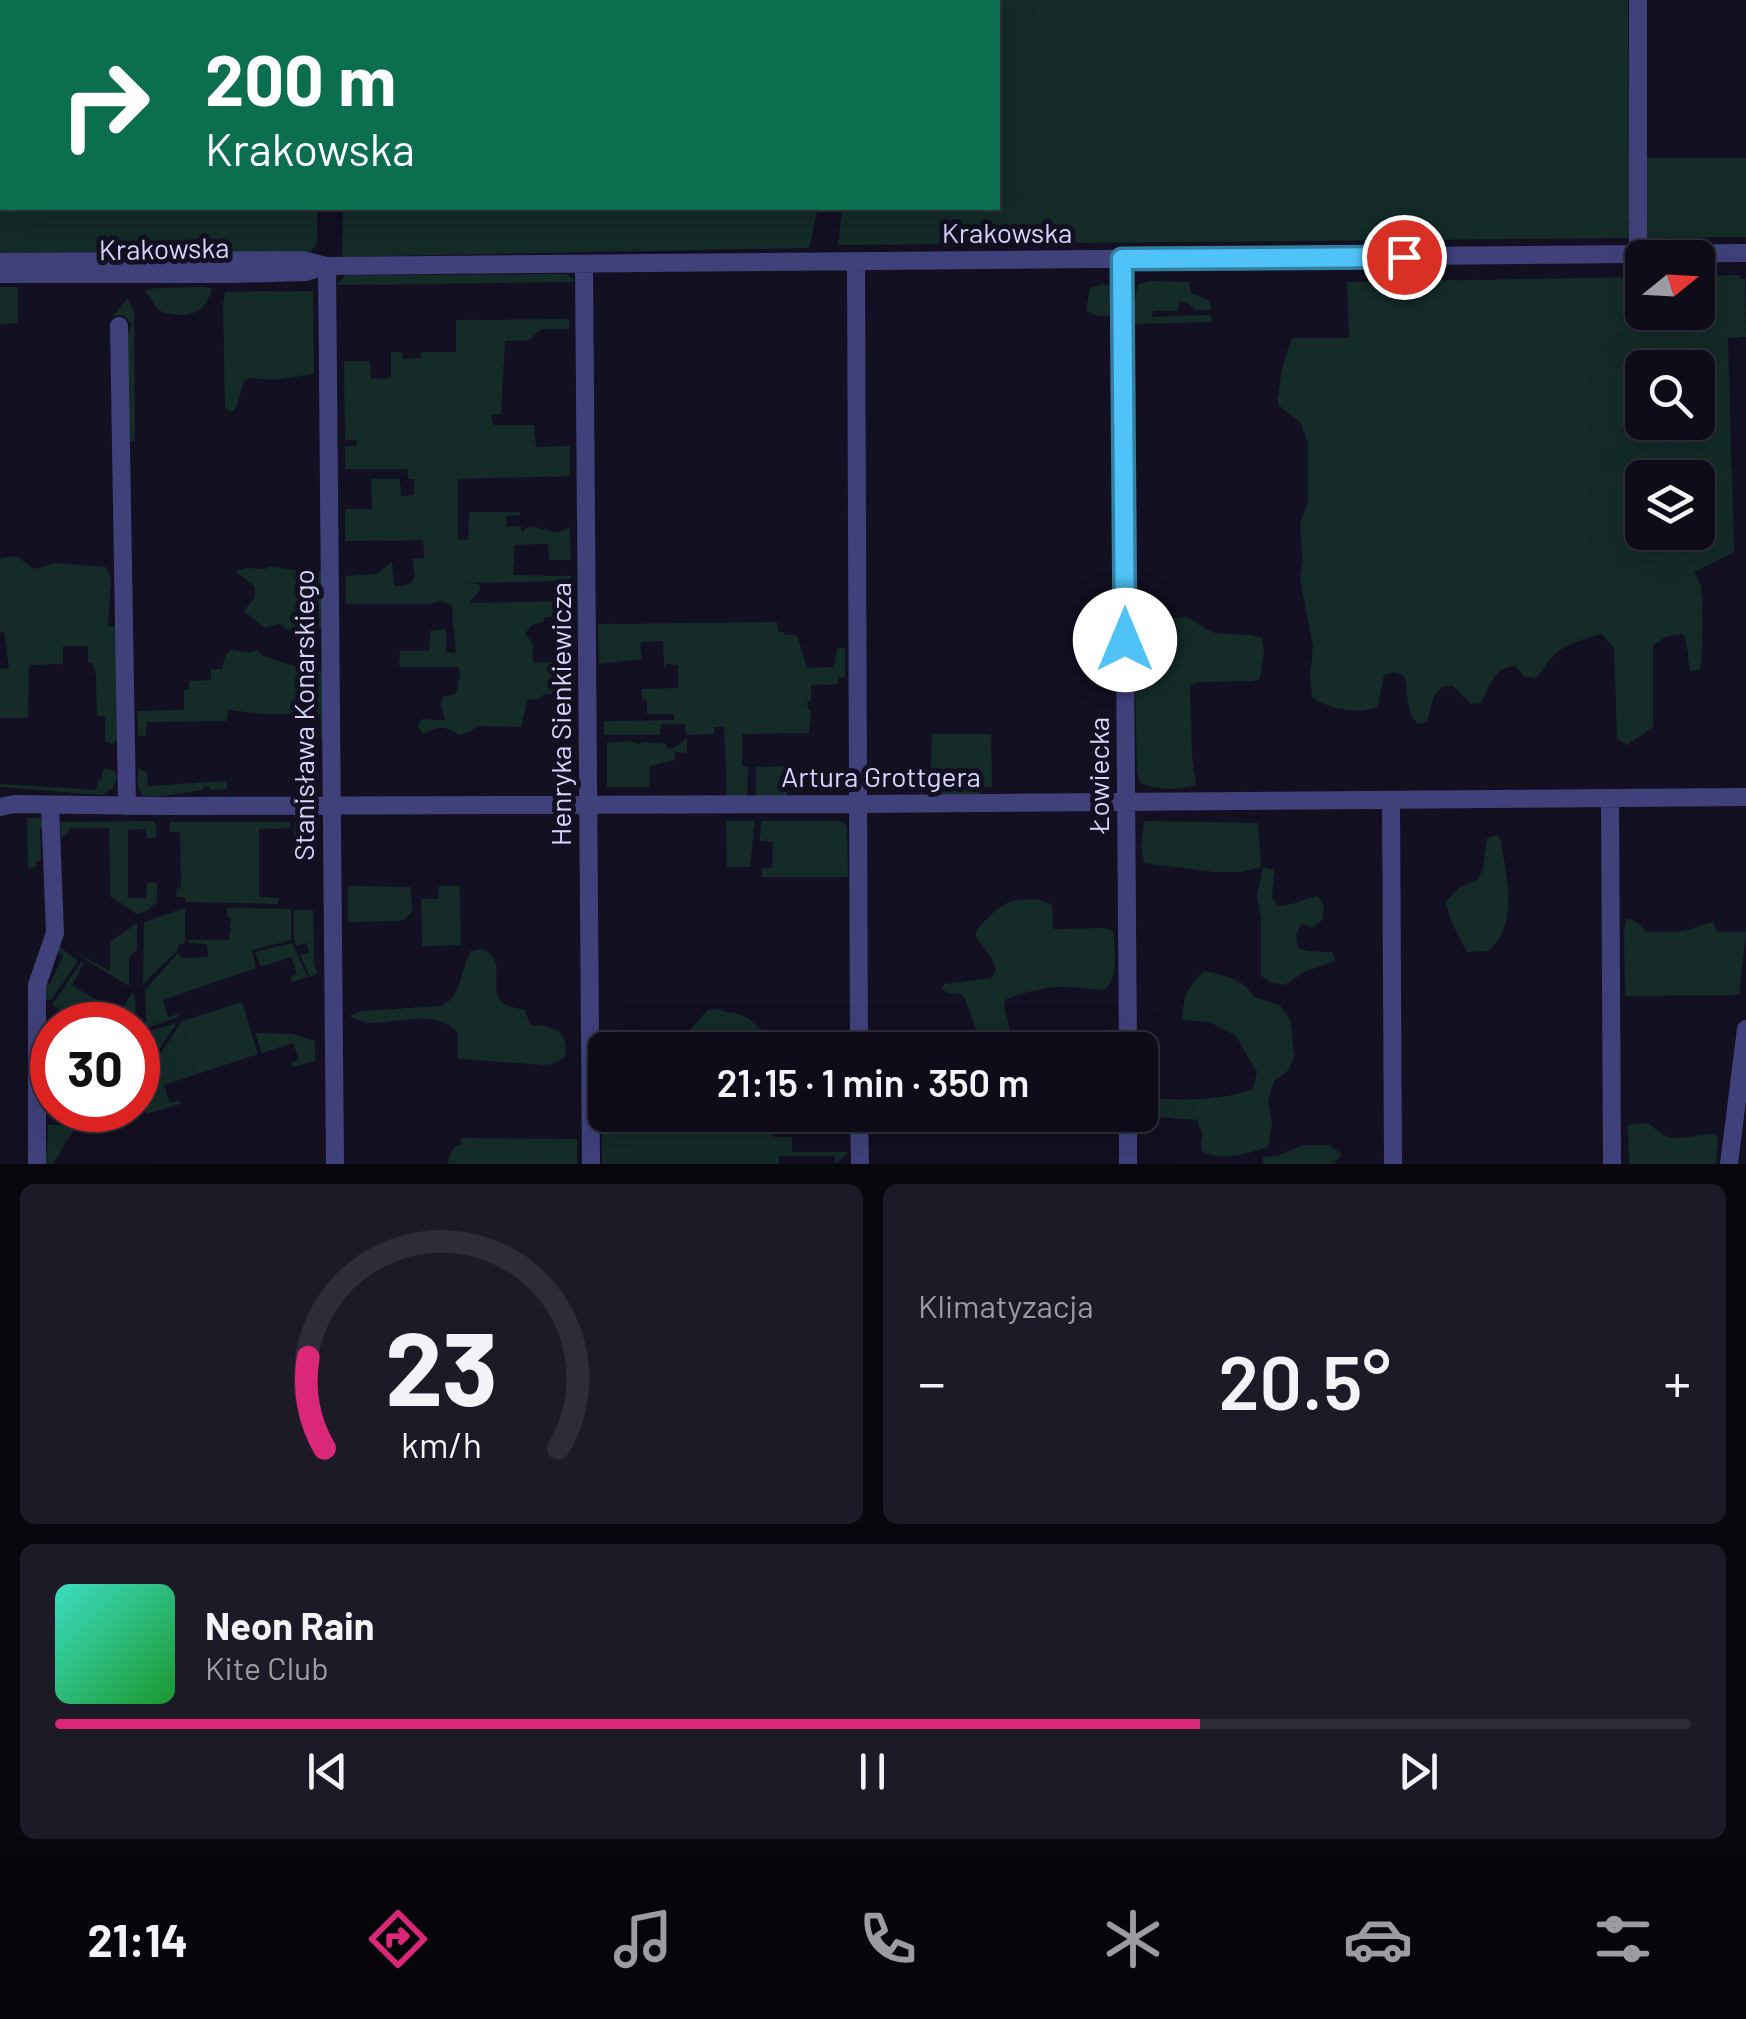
<!DOCTYPE html>
<html lang="pl">
<meta charset="utf-8">
<style>
:root{--surface:#0e0c19;--page:#1c1a26;--text:#f1f3f6;--muted:#9b9ba2;--line:#2e2c38;--accent:#db2777}
body{margin:0;font-family:Barlow,sans-serif;background:var(--page);color:var(--text);height:100vh;display:flex;flex-direction:column;font-size:38px;white-space:nowrap}
*{box-sizing:border-box;margin:0}
p{font-size:32px;color:var(--muted)}
.icon{flex:none;width:55px;height:55px;fill:none;stroke:currentColor;stroke-width:2;stroke-linecap:round;stroke-linejoin:round}
.map{position:relative;height:1164px;overflow:hidden}
.sheet{display:flex;flex-direction:column;gap:20px;padding:20px;background:#08070e;flex:1}
.sheet>*{flex:none}
.guide{position:absolute;left:0px;top:0px;width:1000px;height:210px;box-shadow:0 10px 40px #0002,0 0 0 2px var(--line);background:#0b6e4f;color:#fff;overflow:hidden}
.needle{width:65px;rotate:72deg}
.buttons{position:absolute;left:1625px;top:240px;display:grid;gap:20px}
.buttons a{display:grid;place-items:center;width:90px;height:90px;border-radius:15px;background:var(--surface);box-shadow:0 10px 40px #0002,0 0 0 2px var(--line);font-size:50px}
.speed{position:absolute;left:30px;top:1002px;display:flex;gap:20px;font-size:50px;font-weight:700;text-align:center}
.speed>*{display:grid;place-content:center;width:130px;height:130px;border-radius:50%;background:var(--surface);box-shadow:0 10px 40px #0002,0 0 0 2px var(--line);line-height:1}
.speed .limit{border:15px solid #d22;background:#fff;color:#111}
.pin{position:absolute;display:grid;place-items:center;width:85px;height:85px;color:#fff;margin:-42px;border:5px solid #fff;border-radius:50%;box-shadow:0 2px 10px #0007}
.me{position:absolute;width:110px;margin:-55px;rotate:0deg;stroke-linejoin:round;filter:drop-shadow(0 0 8px #0008)}
.turn{display:flex;align-items:center;gap:35px;height:210px;padding:0 40px;font-size:45px}
.turn .icon{width:130px;height:130px;stroke-width:2.5}
.turn b{display:block;font-size:70px;line-height:85px}
.big{font-size:75px;font-weight:600;line-height:1.1}
.sheet .card{flex:1;display:flex;flex-direction:column;justify-content:center;gap:15px;min-width:0;padding:0 35px;border-radius:15px;background:var(--page)}
.sheet .dial{align-items:center;gap:0}
.dial svg{height:260px;overflow:visible;fill:none;stroke:var(--line);stroke-width:7;stroke-linecap:round;text-anchor:middle}
.dial text{fill:var(--text);stroke:none}
.song{display:flex;align-items:center;gap:30px}
.cover{width:120px;height:120px;border-radius:15px;background:linear-gradient(135deg,hsl(170 70% 55%),hsl(130 70% 35%))}
.played{height:10px;border-radius:5px;background:linear-gradient(90deg,var(--accent) 70%,var(--line) 70%)}
.keys{display:flex;justify-content:space-around;direction:ltr}
.heat{display:flex;justify-content:space-between;align-items:center;font-size:55px;direction:ltr}
.sheet .tiles{flex:1;display:grid;gap:20px;grid-template-columns:1fr 1fr}
.card:last-child{grid-column:span 2}
.trip{position:absolute;left:588px;top:1032px;width:570px;height:100px;border-radius:15px;background:var(--surface);box-shadow:0 10px 40px #0002,0 0 0 2px var(--line);font-weight:600;line-height:100px;text-align:center}
.menu{display:flex;height:160px;justify-content:space-around;align-items:center;background:#06050a;color:var(--muted)}
.menu .icon{width:70px;height:70px}
.menu .selected{color:var(--accent)}
.menu b{font-size:45px;color:var(--text)}
.map>svg:first-child{display:block}
.green{fill:#142b28;fill-rule:evenodd}
.lines{fill:none;stroke-linecap:round;stroke-linejoin:round}
.minor{stroke:#40417b;stroke-width:18}
.highway{stroke:#ee5cab;stroke-width:25}
.route-casing{stroke:#337fa1;stroke-width:25}
.route{stroke:#4fc3f7;stroke-width:18}
.labels{text-anchor:middle;dominant-baseline:central;stroke-width:10;stroke-linejoin:round;paint-order:stroke}
.street-label{font-size:28px;fill:#d7d5fb;stroke:#121021}
</style>
<div class="map">
<svg width="1746" height="1164" viewBox="0 0 1746 1164">
<rect width="100%" height="100%" fill="#121021"/>
<!-- green -->
<path class="green" d="M 0,0 L 209,0 L 207,2 L 2,2 L 2,158 L 0,159 Z
M 304,0 L 729,0 L 731,2 L 305,2 Z
M 872,0 L 1628,0 L 1629,158 L 1746,158 L 1746,237 L 838,245 L 842,208 L 998,208 L 998,2 L 873,2 Z
M 2,192 L 2,208 L 317,208 L 317,243 L 310,253 L 0,258 L 0,193 Z
M 343,208 L 818,208 L 809,248 L 342,257 Z
M 567,274 L 576,282 L 336,285 L 346,275 Z
M 1739,275 L 1740,279 L 1745,279 L 1746,337 L 1728,338 L 1734,552 L 1694,572 C 1696,577 1700,582 1701,587 C 1703,596 1703,662 1700,670 L 1690,671 C 1687,657 1689,645 1683,634 L 1665,637 L 1653,646 L 1653,727 L 1627,745 L 1617,739 L 1614,648 L 1602,634 C 1591,636 1565,645 1556,653 C 1549,658 1544,670 1535,678 L 1524,676 L 1515,666 C 1494,667 1490,686 1481,703 L 1471,704 L 1453,686 L 1442,687 L 1434,696 L 1427,722 L 1418,724 C 1405,712 1408,693 1405,677 L 1395,672 L 1384,675 L 1378,707 C 1358,714 1328,710 1312,697 L 1310,677 L 1313,646 L 1300,579 L 1302,561 L 1300,523 L 1308,503 L 1308,444 L 1301,423 L 1278,405 C 1278,388 1284,352 1293,338 L 1349,338 L 1347,282 L 1642,277 L 1642,312 L 1698,312 L 1698,276 ZM 1642,368 L 1698,368 L 1698,422 L 1642,422 ZM 1642,478 L 1698,478 L 1698,532 L 1642,532 Z
M 1152,281 L 1189,282 L 1191,293 C 1201,298 1212,297 1211,310 L 1195,310 L 1189,304 L 1180,301 L 1177,311 L 1153,311 L 1152,317 L 1211,315 L 1212,322 L 1135,324 L 1132,314 L 1138,284 Z
M 1102,284 L 1116,286 L 1116,315 C 1104,317 1096,317 1086,310 L 1090,288 Z
M 0,287 L 18,287 L 18,323 L 0,324 Z
M 202,287 L 212,288 C 205,317 184,319 159,311 L 145,291 L 155,288 Z
M 313,291 L 314,374 L 274,380 L 250,378 L 244,381 L 236,408 L 232,412 L 225,408 L 223,304 L 225,292 Z
M 128,298 L 134,312 L 135,441 L 128,441 L 126,337 L 130,331 L 131,323 L 123,315 L 113,316 Z
M 569,319 L 569,329 L 541,329 L 529,340 L 505,341 L 501,414 L 491,415 L 493,425 L 534,425 L 536,447 L 570,446 L 570,476 L 458,479 L 458,540 L 468,540 L 469,512 L 520,512 L 520,515 L 506,516 L 507,527 L 521,526 L 521,533 L 530,526 L 558,533 L 570,527 L 571,560 L 549,560 L 548,544 L 515,545 L 513,575 L 571,576 L 571,581 L 466,583 L 479,584 L 481,589 L 469,603 L 571,601 L 571,617 L 545,617 L 543,622 L 532,625 L 525,633 L 533,644 L 532,659 L 535,663 L 562,661 L 569,664 L 568,692 L 565,694 L 545,694 L 539,699 L 527,700 L 521,727 L 478,726 L 471,731 L 459,735 C 443,725 441,726 423,734 L 418,727 L 421,719 L 445,720 L 441,704 L 443,697 L 456,694 L 460,675 L 459,667 L 399,667 L 400,651 L 429,651 L 430,631 L 446,629 L 446,652 L 455,653 C 457,637 450,622 453,606 L 442,601 L 428,604 L 346,604 L 346,576 L 376,574 L 392,562 L 394,586 L 404,586 L 412,582 L 415,575 L 412,559 L 424,558 L 423,540 L 345,541 L 345,509 L 372,509 L 371,479 L 400,479 L 401,496 L 414,495 L 414,479 L 408,479 L 407,469 L 345,469 L 345,446 L 356,446 L 357,440 L 345,440 L 344,361 L 370,361 L 371,379 L 391,378 L 391,352 L 402,352 L 403,359 L 421,358 L 421,352 L 456,352 L 456,320 Z
M 16,556 L 35,569 L 56,563 L 106,567 L 111,578 L 108,626 L 116,627 L 118,739 L 113,744 L 105,741 L 105,716 L 97,716 L 96,676 L 92,663 L 88,663 L 88,646 L 63,646 L 63,664 L 29,665 L 28,718 L 0,718 L 0,669 L 9,668 L 4,632 L 0,632 L 0,558 Z
M 269,566 L 298,571 L 313,567 L 324,576 L 324,627 L 317,628 L 305,619 L 301,633 L 294,634 L 279,624 L 265,628 L 244,611 L 255,597 L 255,587 L 235,571 L 247,568 L 265,569 Z
M 1186,617 C 1198,621 1204,631 1217,633 C 1233,636 1247,632 1262,638 L 1264,654 L 1260,679 L 1254,681 L 1200,682 L 1190,685 L 1192,756 L 1196,785 C 1178,790 1158,790 1140,783 L 1137,771 L 1134,633 L 1139,619 Z
M 777,622 L 778,632 L 784,632 L 784,635 L 796,635 L 798,638 L 807,668 L 834,667 L 837,648 L 845,648 L 845,677 L 838,677 L 838,684 L 811,685 L 811,701 L 807,701 L 808,709 L 811,710 L 809,733 L 742,734 L 742,766 L 748,767 L 747,798 L 727,798 L 724,727 L 714,727 L 714,734 L 686,735 L 685,724 L 661,724 L 660,735 L 604,735 L 604,721 L 674,720 L 674,714 L 647,714 L 647,700 L 642,699 L 642,689 L 678,688 L 678,665 L 666,664 L 664,669 L 663,641 L 642,642 L 640,646 L 642,659 L 599,664 L 598,624 Z
M 231,650 L 250,653 L 256,650 L 263,656 L 294,666 L 310,663 L 322,672 L 325,738 L 321,740 L 320,714 L 263,714 L 228,710 L 227,721 L 147,722 L 146,736 L 138,736 L 137,711 L 184,710 L 184,690 L 189,689 L 189,681 L 211,680 L 211,669 L 222,669 L 226,654 Z
M 932,734 L 991,734 L 992,787 L 981,787 L 980,796 L 930,796 Z
M 687,738 L 687,753 L 675,752 L 674,760 L 650,766 L 649,787 L 607,787 L 607,743 L 630,741 L 638,744 L 643,742 L 666,744 L 668,749 L 674,748 Z
M 787,766 L 787,797 L 756,797 L 756,767 Z
M 106,768 L 115,771 C 119,783 112,791 101,795 L 0,787 L 0,784 L 96,790 L 98,781 L 102,780 L 102,772 Z
M 138,768 L 147,773 L 148,786 L 227,781 L 227,789 L 210,790 L 210,787 L 203,787 L 203,790 L 164,796 L 143,796 L 138,788 Z
M 27,818 L 44,818 L 46,828 L 40,829 L 41,861 L 36,861 L 36,867 L 28,868 Z
M 153,821 L 156,824 L 156,838 L 147,838 L 146,829 L 128,830 L 128,898 L 146,898 L 147,883 L 157,883 L 157,902 L 147,911 L 137,914 L 110,896 L 109,828 L 71,828 L 66,835 L 61,837 L 60,822 Z
M 726,821 L 755,821 L 750,867 L 727,867 Z
M 761,821 L 840,821 L 847,826 L 848,877 L 762,877 L 762,868 L 772,868 L 773,842 L 760,841 Z
M 1144,821 L 1258,823 L 1261,867 L 1242,872 L 1214,872 L 1144,863 L 1141,846 Z
M 170,822 L 290,822 L 290,828 L 259,829 L 259,897 L 279,898 L 278,904 L 186,902 L 185,897 L 177,897 L 176,889 L 181,888 L 180,832 L 170,832 Z
M 294,822 L 313,822 L 313,856 L 294,856 Z
M 1497,835 L 1500,838 C 1506,875 1520,922 1489,951 L 1467,952 L 1451,921 L 1446,902 L 1459,888 L 1477,880 L 1483,870 L 1487,838 Z
M 1263,867 L 1274,870 L 1272,899 L 1278,906 C 1292,906 1303,899 1318,896 L 1324,906 L 1323,919 L 1314,927 L 1301,924 L 1296,935 L 1298,948 L 1307,951 L 1332,952 L 1335,961 L 1304,972 L 1285,985 L 1272,983 L 1261,976 L 1261,919 L 1257,896 Z
M 459,874 L 461,945 L 422,946 L 421,899 L 438,899 L 439,886 L 459,886 Z
M 348,886 L 411,887 L 412,912 L 404,920 L 399,921 L 348,922 Z
M 1037,899 L 1052,905 L 1053,929 L 1104,928 L 1113,931 C 1115,950 1119,973 1106,989 C 1094,991 1084,988 1073,987 C 1050,985 1027,992 1006,999 L 1004,1006 L 1010,1030 L 1024,1032 L 1028,1041 L 1046,1045 L 1047,1050 L 1004,1050 L 998,1043 L 977,1032 L 965,999 L 960,993 L 950,994 L 942,989 L 944,984 L 991,978 L 996,971 C 994,954 980,948 975,933 C 982,922 1000,905 1012,901 C 1020,899 1029,900 1037,899 Z
M 185,908 L 185,943 L 178,944 L 178,950 L 143,984 L 144,922 Z
M 227,908 L 291,909 L 291,940 L 252,950 L 256,968 L 163,1000 L 168,1017 L 178,1014 L 179,1017 L 146,1028 L 145,990 L 178,953 L 182,958 L 208,957 L 207,944 L 188,943 L 189,940 L 229,940 L 231,918 L 227,917 Z
M 294,910 L 313,910 L 314,961 L 317,974 L 310,977 L 300,955 L 309,952 L 306,943 L 296,946 L 294,940 Z
M 1626,919 C 1634,918 1642,926 1646,932 C 1658,932 1669,933 1681,931 C 1692,930 1703,924 1713,922 L 1717,932 L 1746,932 L 1739,995 L 1625,996 L 1624,931 Z
M 137,923 L 137,949 L 129,957 L 129,986 L 81,957 L 82,956 L 110,971 L 110,942 Z
M 292,943 L 308,977 L 292,982 L 290,977 L 297,974 L 291,957 L 261,967 L 255,952 Z
M 59,946 L 78,961 L 51,1000 L 41,1000 L 43,981 L 50,984 L 63,955 L 55,951 Z
M 480,949 C 518,959 471,1007 524,1009 L 531,1025 C 554,1026 570,1030 565,1057 L 555,1063 L 546,1065 L 458,1059 L 458,1033 C 436,1008 400,1023 372,1023 C 364,1023 356,1019 349,1016 L 361,1011 L 441,1006 C 462,997 460,970 471,951 Z
M 81,962 L 84,963 L 72,985 L 119,1014 L 132,993 L 135,995 L 136,1025 L 65,1025 L 70,1015 L 52,1005 Z
M 1204,971 C 1223,975 1244,979 1254,997 L 1281,1006 L 1291,1022 L 1292,1034 L 1294,1057 L 1288,1071 L 1274,1081 L 1268,1101 L 1272,1123 L 1268,1147 C 1249,1153 1217,1163 1201,1150 L 1202,1133 L 1197,1120 L 1155,1117 L 1144,1109 L 1151,1098 C 1181,1101 1225,1100 1253,1089 L 1257,1072 L 1236,1036 L 1209,1022 L 1183,1020 C 1182,997 1188,987 1204,971 Z
M 242,1002 L 258,1054 L 164,1085 L 170,1103 L 179,1100 L 181,1104 L 146,1114 L 144,1078 L 182,1021 Z
M 718,1009 C 726,1013 733,1012 741,1015 C 756,1020 756,1032 776,1035 C 805,1040 819,1028 848,1044 L 849,1050 L 656,1050 L 677,1030 L 688,1032 L 708,1010 Z
M 177,1023 L 144,1072 L 145,1032 Z
M 255,1033 L 293,1034 L 315,1041 L 315,1061 L 293,1067 L 292,1062 L 299,1060 L 293,1043 L 262,1053 Z
M 602,1056 L 605,1056 L 605,1115 L 773,1115 L 773,1137 L 792,1137 L 792,1152 L 849,1152 L 835,1164 L 835,1156 L 779,1156 L 779,1164 L 602,1164 Z
M 1646,1123 C 1656,1126 1656,1132 1666,1136 C 1679,1142 1700,1133 1715,1134 L 1718,1138 L 1716,1164 L 1629,1164 L 1628,1125 Z
M 48,1125 L 62,1125 L 73,1131 L 53,1164 L 41,1164 L 44,1153 L 47,1152 Z
M 461,1138 L 577,1139 L 577,1164 L 448,1164 L 451,1152 L 457,1145 L 461,1145 Z
M 1303,1145 L 1329,1145 L 1342,1154 L 1334,1164 L 1263,1164 L 1263,1157 L 1277,1156 Z"/>
<g class="lines">
<!-- minor -->
<path class="minor" d="M 1638,0 L 1638,254
M 1122,259 L 1128,1050
M 0,262 L 302,260 L 327,266 L 1746,253
M 856,262 L 859,1050
M 584,264 L 591,1164
M 327,266 L 335,1164
M 0,274 L 231,274 L 306,272 L 322,267
M 119,326 L 127,806
M 1610,798 L 1612,1164
M 1391,800 L 1393,1164
M 0,807 L 15,804 L 164,806 L 857,804 L 1746,797
M 859,1115 L 860,1164
M 1128,1115 L 1128,1164
M 37,1164 L 37,985 L 55,933 L 50,805
M 1729,1164 L 1746,1029"/>
<!-- highway -->
<path class="highway" d="M 217,2 L 219,0
M 238,2 L 239,0
M 0,167 L 2,165
M 0,186 L 2,184"/>
</g>
<g class="lines">
<!-- route casing -->
<g class="route-casing">
<path id="route" d="M 1125,640 L 1122,259 L 1404,257"/>
</g>
<!-- route -->
<use href="#route" class="route"/>
</g>
<g class="labels">
<!-- street labels -->
<g class="street-label">
<text x="1007" y="232">Krakowska</text>
<text transform="translate(164 248) rotate(-1)">Krakowska</text>
<text transform="translate(560 714) rotate(-90)">Henryka Sienkiewicza</text>
<text transform="translate(303 715) rotate(-90)">Stanisława Konarskiego</text>
<text transform="translate(1098 775) rotate(-90)">Łowiecka</text>
<text x="881" y="776">Artura Grottgera</text>
</g>
</g>
</svg>
<div class="buttons">
<a><svg class="needle" viewBox="-14 -14 28 28"><path d="M0-13l5 13h-10z" fill="#e53935"/><path d="M0 13l5-13h-10z" fill="#9b9ba2"/></svg></a>
<a><svg class="icon" aria-label="search" viewBox="0 0 24 24"><circle cx="10" cy="10" r="6"/><path d="M15 15l6 6"/></svg></a>
<a><svg class="icon" aria-label="layers" viewBox="0 0 24 24"><path d="M12 4l9 5-9 5-9-5zM3 14l9 5 9-5"/></svg></a>
</div>
<div class="speed"><div class="limit">30</div></div>
<div class="pin" style="left:1404px;top:257px;background:#d93025"><svg class="icon" aria-label="arrive" viewBox="0 0 24 24"><path d="M6 21V4h12l-3 4 3 4H6"/></svg></div>
<svg class="me" style="left:1125px;top:640px" viewBox="-20 -20 40 40"><circle r="19" fill="#fff"/><path d="M0-13L10 11 0 6-10 11z" fill="#4fc3f7"/></svg>
<div class="trip">21:15 · 1 min · 350 m</div>
<div class="guide">
<div class="turn"><svg class="icon" aria-label="right" viewBox="0 0 24 24"><path d="M7 20v-9h11M14 6l5 5-5 5"/></svg><div><b>200 m</b>Krakowska</div></div>
</div>
</div>
<section class="sheet">
<div class="tiles">
<div class="card dial"><svg viewBox="0 0 100 80">
<path d="M14 69A42 42 0 1 1 86 69"/>
<path d="M14 69A42 42 0 0 1 9 41" stroke="#db2777"/>
<text x="50" y="56" font-size="32" font-weight="700">23</text>
<text x="50" y="72" font-size="11">km/h</text>
</svg></div>
<div class="card"><p>Klimatyzacja</p>
<div class="heat"><a>−</a><b class="big">20.5°</b><a>+</a></div>
</div>
<div class="card">
<div class="song"><i class="cover"></i><div><b>Neon Rain</b><p>Kite Club</p></div></div>
<div class="played"></div>
<div class="keys"><svg class="icon" aria-label="previous" viewBox="0 0 24 24"><path d="M18 5L8 12l10 7zM5 5v14"/></svg><svg class="icon" aria-label="pause" viewBox="0 0 24 24"><path d="M8 5v14M16 5v14"/></svg><svg class="icon" aria-label="next" viewBox="0 0 24 24"><path d="M6 5l10 7-10 7zM19 5v14"/></svg></div>
</div>
</div>
</section>
<nav class="menu">
<b>21:14</b>
<svg class="icon selected" aria-label="directions" viewBox="0 0 24 24"><path d="M12 3l9 9-9 9-9-9zM9 14v-3h6M13 9l2 2-2 2"/></svg>
<svg class="icon" aria-label="music" viewBox="0 0 24 24"><path d="M9 18V5l10-2v13"/><circle cx="6" cy="18" r="3"/><circle cx="16" cy="16" r="3"/></svg>
<svg class="icon" aria-label="phone" viewBox="0 0 24 24"><path d="M5 4h4l2 5-3 2q2 4 5 5l2-3 5 2v4C11 20 4 13 5 4z"/></svg>
<svg class="icon" aria-label="climate" viewBox="0 0 24 24"><path d="M12 3v18M4 7l16 10M4 17L20 7"/></svg>
<svg class="icon" aria-label="car" viewBox="0 0 24 24"><path d="M5 17H2v-5l4-1 3-4h7l3 4 3 1v5h-3M9 17h6M6 11h13"/><circle cx="7" cy="17" r="2"/><circle cx="17" cy="17" r="2"/></svg>
<svg class="icon" aria-label="filters" viewBox="0 0 24 24"><path d="M4 7h16M4 17h16"/><circle cx="9" cy="7" r="2"/><circle cx="15" cy="17" r="2"/></svg>
</nav>
